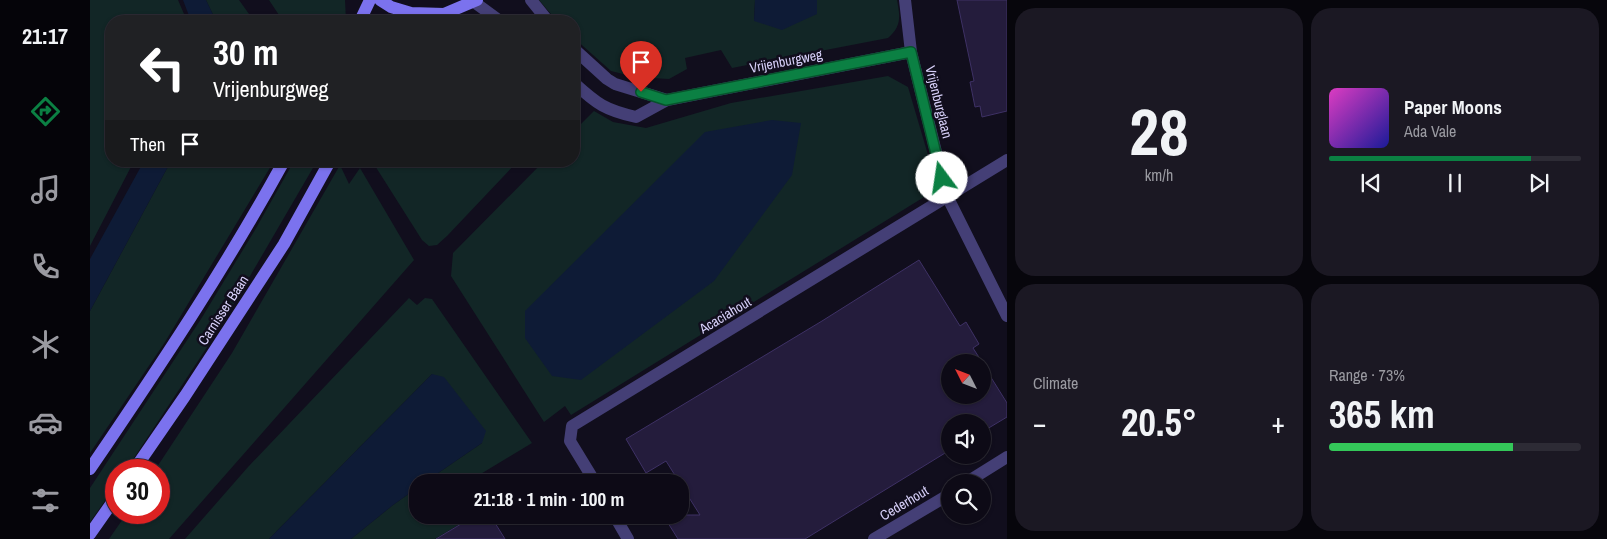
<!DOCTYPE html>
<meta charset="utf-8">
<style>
:root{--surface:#0d0a16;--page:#1b1823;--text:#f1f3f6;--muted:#9a9aa1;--line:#2d2b35;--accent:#0b8043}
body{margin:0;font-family:"Archivo Narrow",sans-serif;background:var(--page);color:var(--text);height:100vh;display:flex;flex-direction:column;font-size:19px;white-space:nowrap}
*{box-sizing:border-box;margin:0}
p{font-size:16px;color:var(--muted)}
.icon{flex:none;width:28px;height:28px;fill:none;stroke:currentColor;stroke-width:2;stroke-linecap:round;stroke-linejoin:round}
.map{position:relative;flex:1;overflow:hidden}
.sheet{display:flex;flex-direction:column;gap:8px;padding:8px;background:#07060c;width:600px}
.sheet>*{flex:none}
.guide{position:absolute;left:15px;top:15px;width:475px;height:152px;border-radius:20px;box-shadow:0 1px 4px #0004,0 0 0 1px var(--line);background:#202124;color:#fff;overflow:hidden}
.needle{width:32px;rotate:312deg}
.tools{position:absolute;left:851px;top:354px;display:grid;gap:10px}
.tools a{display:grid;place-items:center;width:50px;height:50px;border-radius:50%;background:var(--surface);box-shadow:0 1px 4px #0004,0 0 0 1px var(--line);font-size:25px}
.speed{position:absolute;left:15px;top:459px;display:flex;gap:10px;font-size:25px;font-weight:700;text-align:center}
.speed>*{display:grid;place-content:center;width:65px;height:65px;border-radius:50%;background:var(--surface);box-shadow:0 1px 4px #0004,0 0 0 1px var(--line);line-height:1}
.speed .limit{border:8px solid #d22;background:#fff;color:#111}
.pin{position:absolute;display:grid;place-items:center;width:42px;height:42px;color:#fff;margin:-51px -21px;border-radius:50% 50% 50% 0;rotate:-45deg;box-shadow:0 0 5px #0007}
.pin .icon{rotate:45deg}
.me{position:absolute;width:55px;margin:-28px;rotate:346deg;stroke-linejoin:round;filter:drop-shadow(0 0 4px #0008)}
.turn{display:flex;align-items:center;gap:18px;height:105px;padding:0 25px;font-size:22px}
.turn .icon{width:65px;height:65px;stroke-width:2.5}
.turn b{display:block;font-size:35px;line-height:42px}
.then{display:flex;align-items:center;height:48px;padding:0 25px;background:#0003;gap:10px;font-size:19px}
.big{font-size:38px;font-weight:700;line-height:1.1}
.sheet .widget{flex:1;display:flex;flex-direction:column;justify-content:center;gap:8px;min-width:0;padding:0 18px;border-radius:20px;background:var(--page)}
.sheet .dial{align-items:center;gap:0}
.dial b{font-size:65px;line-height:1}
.song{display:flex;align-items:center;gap:15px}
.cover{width:60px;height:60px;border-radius:8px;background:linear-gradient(135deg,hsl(310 70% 55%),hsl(240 70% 35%))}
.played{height:5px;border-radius:2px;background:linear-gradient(90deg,var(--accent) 80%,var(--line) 80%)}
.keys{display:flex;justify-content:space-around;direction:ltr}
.heat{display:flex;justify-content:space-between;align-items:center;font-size:28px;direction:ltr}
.charge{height:8px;border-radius:4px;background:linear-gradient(90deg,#34c759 73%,var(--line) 0)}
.sheet .tiles{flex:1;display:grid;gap:8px;grid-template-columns:repeat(2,1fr)}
.trip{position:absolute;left:319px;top:474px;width:280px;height:50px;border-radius:20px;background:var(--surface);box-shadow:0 1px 4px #0004,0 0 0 1px var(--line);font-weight:700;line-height:50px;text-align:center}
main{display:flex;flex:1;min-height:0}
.tabs{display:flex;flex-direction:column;width:90px;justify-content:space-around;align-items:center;background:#050409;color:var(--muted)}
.tabs .icon{width:35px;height:35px}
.tabs .on{color:var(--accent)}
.tabs b{font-size:22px;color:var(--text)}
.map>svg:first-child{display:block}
.green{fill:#122626}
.water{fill:#0e1b36}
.building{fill:#241c3c;stroke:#3e3165}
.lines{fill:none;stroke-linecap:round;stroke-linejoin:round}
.minor{stroke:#443f76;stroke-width:12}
.secondary{stroke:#7b72ee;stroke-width:12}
.route-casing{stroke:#07532c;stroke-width:12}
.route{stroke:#0b8043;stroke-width:9}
.labels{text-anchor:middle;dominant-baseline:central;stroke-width:5;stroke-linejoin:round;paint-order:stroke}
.street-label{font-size:14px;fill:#d7d0f9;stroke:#110e1d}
</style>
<main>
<nav class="tabs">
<b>21:17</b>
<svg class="icon on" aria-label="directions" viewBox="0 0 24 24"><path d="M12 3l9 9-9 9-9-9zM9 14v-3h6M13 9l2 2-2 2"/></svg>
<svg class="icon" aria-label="music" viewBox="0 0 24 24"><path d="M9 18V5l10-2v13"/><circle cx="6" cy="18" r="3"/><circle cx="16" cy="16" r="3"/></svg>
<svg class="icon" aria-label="phone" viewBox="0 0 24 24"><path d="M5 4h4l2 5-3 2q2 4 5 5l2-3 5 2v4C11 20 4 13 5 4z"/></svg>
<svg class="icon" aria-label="climate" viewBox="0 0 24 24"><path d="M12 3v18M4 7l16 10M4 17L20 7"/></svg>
<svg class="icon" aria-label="car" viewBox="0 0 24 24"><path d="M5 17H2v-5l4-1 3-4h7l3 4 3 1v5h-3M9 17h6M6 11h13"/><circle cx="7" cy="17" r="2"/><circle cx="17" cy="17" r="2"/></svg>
<svg class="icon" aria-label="filters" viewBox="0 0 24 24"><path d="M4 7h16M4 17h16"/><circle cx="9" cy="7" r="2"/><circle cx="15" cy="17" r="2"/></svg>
</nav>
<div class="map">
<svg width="917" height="539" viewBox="0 0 917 539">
<rect width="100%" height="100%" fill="#110e1d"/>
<!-- green -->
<path class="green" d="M 0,0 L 88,0 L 97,21 L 21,21 L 21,161 L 44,161 L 0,246 Z
M 116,0 L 149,0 L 164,21 L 126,21 Z
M 179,0 L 255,0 L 256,21 L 193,21 Z
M 449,0 L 665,0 L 664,21 L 727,14 L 727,0 L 807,0 C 810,16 812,26 798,38 L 642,68 L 631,50 L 595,58 L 597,69 L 579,79 L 545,77 L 521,71 L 484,38 L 484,21 L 467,21 Z
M 798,76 L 818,87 L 846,182 L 839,194 L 481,415 L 475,406 L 454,422 L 361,276 L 363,253 L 454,161 L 484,161 L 484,131 L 504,111 L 523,122 L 556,128 L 641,103 Z
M 81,161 L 184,161 L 75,342 L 0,453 L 0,311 Z
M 204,161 L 227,161 L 131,326 L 36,470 L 26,470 L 26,485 L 0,522 L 0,488 L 111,319 L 165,230 Z
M 282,161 L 428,161 L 357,236 L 347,245 L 339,246 L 332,240 Z
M 250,165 L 259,184 L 270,168 L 324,260 L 79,539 L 19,539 L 37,513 L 69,512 L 69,470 L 65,470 L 142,353 Z
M 319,298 L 327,305 L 335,298 L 342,299 L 442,443 L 384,478 L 386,482 L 335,482 L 392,443 L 342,374 L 179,539 L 95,539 L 158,467 Z
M 327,488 L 328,515 L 385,515 L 345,539 L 261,539 L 303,505 Z"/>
<!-- water -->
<path class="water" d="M 93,0 L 116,0 L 126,21 L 101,21 Z
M 665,0 L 727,0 L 727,14 L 692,30 L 664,21 Z
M 682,120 L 711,123 L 702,175 L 624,281 L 491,380 L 462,376 L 435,338 L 435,311 L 615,132 Z
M 54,161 L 81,161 L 0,311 L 0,259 Z
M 342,374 L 354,377 L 396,431 L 392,443 L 335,482 L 328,482 L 327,488 L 303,505 L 261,539 L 179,539 Z"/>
<!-- building -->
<path class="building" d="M 867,0 L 917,0 L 917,111 L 892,117 L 890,106 L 885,107 L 880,82 L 884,81 Z
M 829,260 L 870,326 L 876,322 L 889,344 L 883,348 L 892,362 L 860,362 L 860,395 L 892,395 L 892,363 L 917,403 L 917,417 L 892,432 L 892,422 L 860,422 L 860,450 L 715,539 L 588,539 L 573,515 L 610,515 L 576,461 L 556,473 L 536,439 L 732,321 Z
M 386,515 L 400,515 L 415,539 L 346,539 Z"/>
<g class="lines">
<!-- minor -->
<path class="minor" d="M 441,0 L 458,21
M 815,0 L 821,52 L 857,196 L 917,316
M 384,2 L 410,21
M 484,49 L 517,79 L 525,84 L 577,100
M 484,83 C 507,104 515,110 546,117 L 577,100 L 821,52
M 505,482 L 480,441 L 482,426 L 917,160
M 877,482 L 917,457
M 524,515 L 538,539
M 784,539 L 860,494"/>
<!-- secondary -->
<path class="secondary" d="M 290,0 L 301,7 L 321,13 L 354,14 L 387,0
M 270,21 L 280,0
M 0,469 C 68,369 136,267 194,161
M 44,470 L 95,396 L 194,244 L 240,161
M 0,534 L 26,497"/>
</g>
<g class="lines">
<!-- route casing -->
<g class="route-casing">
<path id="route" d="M 551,92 L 576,100 L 821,52 L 852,178"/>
</g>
<!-- route -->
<use href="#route" class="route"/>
</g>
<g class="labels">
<!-- street labels -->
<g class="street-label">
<text transform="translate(696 61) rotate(-11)">Vrijenburgweg</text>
<text transform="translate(849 102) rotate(76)">Vrijenburglaan</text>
<text transform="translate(133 310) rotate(-57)">Carnisser Baan</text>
<text transform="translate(635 315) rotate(-31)">Acaciahout</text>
<text transform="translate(814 503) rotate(-31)">Cederhout</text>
</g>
</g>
</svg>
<div class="tools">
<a><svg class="needle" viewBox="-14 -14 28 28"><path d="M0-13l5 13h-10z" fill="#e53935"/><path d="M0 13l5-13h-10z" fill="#9a9aa1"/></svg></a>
<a><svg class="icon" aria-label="sound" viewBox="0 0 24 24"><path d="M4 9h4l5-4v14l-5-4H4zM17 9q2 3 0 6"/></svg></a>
<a><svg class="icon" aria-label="search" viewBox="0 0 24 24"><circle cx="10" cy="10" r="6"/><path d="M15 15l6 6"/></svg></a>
</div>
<div class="speed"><div class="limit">30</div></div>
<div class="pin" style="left:551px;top:92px;background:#d93025"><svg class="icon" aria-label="arrive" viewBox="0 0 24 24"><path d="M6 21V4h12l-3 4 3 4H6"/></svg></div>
<svg class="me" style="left:852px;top:178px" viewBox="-20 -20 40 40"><circle r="19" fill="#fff"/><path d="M0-13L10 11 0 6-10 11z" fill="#0b8043"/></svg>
<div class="trip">21:18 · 1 min · 100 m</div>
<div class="guide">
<div class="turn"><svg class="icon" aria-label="left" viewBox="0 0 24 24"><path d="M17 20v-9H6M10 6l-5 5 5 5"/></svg><div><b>30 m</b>Vrijenburgweg</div></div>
<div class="then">Then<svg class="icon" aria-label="arrive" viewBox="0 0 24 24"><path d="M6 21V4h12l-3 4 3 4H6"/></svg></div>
</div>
</div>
<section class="sheet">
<div class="tiles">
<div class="widget dial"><b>28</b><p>km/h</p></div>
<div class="widget">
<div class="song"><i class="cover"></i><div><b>Paper Moons</b><p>Ada Vale</p></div></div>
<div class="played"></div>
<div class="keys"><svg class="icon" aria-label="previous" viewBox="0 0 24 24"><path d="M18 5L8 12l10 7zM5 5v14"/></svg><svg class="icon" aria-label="pause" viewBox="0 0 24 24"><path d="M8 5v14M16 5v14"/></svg><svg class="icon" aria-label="next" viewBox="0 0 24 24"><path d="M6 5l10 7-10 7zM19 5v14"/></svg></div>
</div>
<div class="widget"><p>Climate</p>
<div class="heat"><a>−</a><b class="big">20.5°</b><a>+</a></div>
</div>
<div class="widget"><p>Range · 73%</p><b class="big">365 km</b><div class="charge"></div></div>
</div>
</section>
</main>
